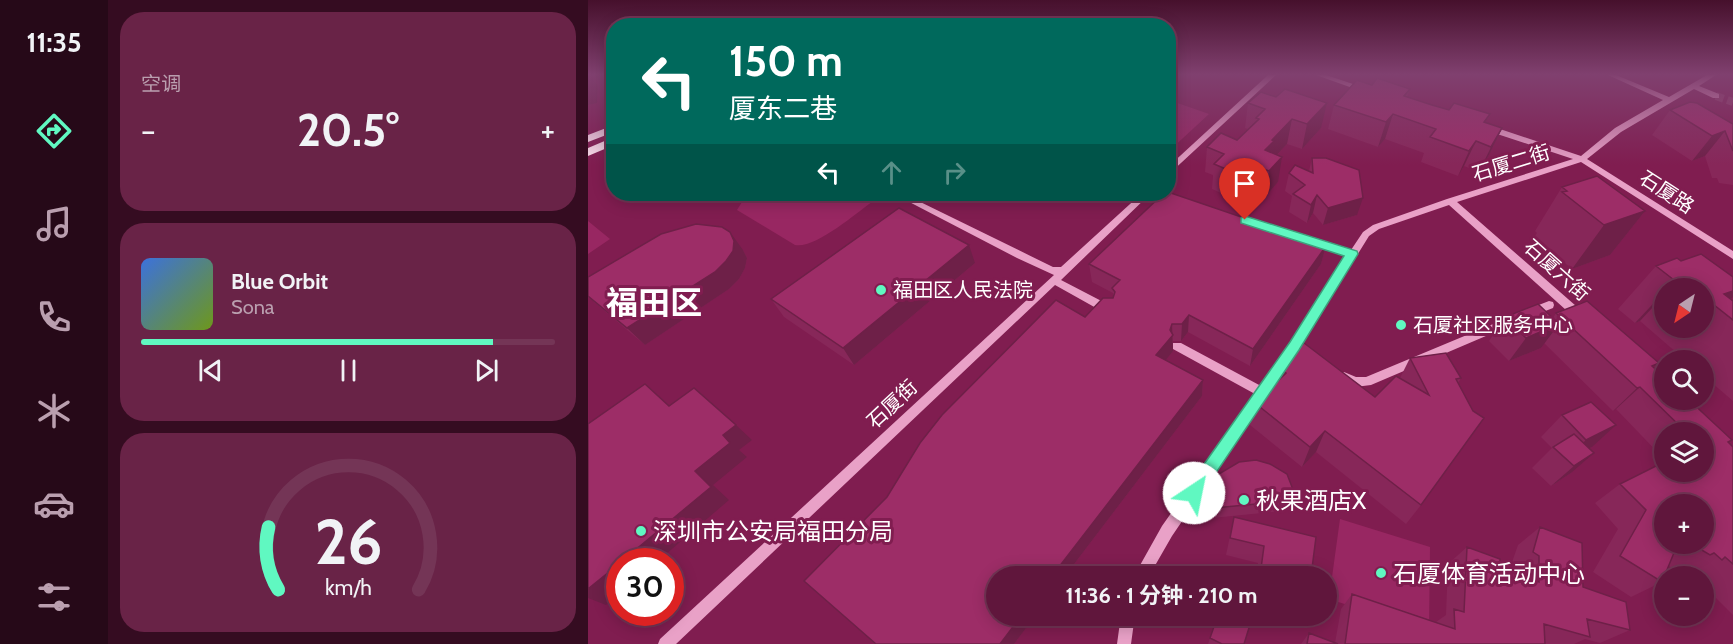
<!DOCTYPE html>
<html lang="zh">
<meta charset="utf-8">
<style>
:root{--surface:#60163c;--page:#692347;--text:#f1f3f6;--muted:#ba9faf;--line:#743556;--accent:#60f8c1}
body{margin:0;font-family:Cabin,"Noto Sans SC",sans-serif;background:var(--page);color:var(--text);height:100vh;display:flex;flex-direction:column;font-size:22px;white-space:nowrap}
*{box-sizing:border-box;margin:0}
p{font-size:20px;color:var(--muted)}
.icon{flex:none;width:33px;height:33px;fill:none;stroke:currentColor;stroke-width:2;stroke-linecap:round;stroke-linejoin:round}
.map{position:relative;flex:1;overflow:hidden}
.drawer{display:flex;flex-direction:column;gap:12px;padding:12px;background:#350c21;width:480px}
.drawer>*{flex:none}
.top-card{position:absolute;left:18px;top:18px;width:570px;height:183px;border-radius:24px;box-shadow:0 3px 15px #0003,0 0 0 2px var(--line);background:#00695c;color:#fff;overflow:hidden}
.needle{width:39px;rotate:215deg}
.tools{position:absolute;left:1066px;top:278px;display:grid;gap:12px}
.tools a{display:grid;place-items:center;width:60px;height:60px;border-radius:50%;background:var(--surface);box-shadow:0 3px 15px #0003,0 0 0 2px var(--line);font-size:30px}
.speed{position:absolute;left:18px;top:548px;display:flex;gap:12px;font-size:30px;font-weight:700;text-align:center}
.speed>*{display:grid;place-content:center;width:78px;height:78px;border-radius:50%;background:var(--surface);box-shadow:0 3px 15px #0003,0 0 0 2px var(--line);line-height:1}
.speed .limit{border:9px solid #d22;background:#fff;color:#111}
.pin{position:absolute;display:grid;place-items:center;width:51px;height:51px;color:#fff;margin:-62px -26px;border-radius:50% 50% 50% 0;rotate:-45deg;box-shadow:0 0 6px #0007}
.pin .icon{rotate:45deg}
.me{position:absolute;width:66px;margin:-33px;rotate:34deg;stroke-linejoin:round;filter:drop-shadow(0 0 4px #0008)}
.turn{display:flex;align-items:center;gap:21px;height:126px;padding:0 24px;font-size:27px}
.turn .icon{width:78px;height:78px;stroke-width:2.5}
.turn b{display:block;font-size:42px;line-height:51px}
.lanes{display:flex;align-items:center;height:57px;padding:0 24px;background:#0003;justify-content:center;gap:30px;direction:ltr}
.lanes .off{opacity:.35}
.big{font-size:45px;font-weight:700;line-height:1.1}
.drawer .card{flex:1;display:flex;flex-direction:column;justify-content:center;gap:9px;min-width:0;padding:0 21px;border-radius:24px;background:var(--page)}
.drawer .dial{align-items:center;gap:0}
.dial svg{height:156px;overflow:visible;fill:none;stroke:var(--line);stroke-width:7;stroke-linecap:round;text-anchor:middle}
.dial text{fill:var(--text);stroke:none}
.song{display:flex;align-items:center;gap:18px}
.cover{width:72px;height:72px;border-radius:9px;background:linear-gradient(135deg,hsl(220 70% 55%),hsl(80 70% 35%))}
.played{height:6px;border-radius:3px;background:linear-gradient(90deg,var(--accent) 85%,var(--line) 85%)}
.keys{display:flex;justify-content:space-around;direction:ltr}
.heat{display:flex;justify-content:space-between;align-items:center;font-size:33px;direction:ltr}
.trip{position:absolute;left:398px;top:566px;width:351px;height:60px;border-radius:30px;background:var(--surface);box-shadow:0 3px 15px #0003,0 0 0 2px var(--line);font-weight:700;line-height:60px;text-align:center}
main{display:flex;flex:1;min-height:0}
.dock{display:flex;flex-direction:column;width:108px;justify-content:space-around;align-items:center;background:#260918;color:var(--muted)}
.dock .icon{width:42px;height:42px}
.dock .current{color:var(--accent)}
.dock b{font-size:27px;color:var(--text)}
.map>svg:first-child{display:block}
.green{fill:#982762}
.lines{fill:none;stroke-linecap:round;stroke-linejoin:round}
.minor-tunnel{stroke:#933f6a;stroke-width:8;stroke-dasharray:8 4;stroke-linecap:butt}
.minor{fill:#e9a1c7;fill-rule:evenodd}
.major{fill:#fee4f0;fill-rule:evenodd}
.wall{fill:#872759;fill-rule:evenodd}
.shaded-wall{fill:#6e2048}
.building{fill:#9d2d67;stroke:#6e2048;stroke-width:1.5}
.route{fill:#60f8c1;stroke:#3ea17d;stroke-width:1.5}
.poi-dot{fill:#60f8c1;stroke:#801d50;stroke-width:2}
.labels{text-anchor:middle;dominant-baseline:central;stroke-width:6;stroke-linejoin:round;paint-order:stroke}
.street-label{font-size:20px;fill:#fff;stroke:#801d50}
.poi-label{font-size:20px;fill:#fff;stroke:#801d50;text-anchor:start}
.near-poi-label{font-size:24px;fill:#fff;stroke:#801d50;text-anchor:start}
.town-label{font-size:32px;font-weight:bold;fill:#fff;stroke:#801d50}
</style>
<main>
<nav class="dock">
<b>11:35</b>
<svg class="icon current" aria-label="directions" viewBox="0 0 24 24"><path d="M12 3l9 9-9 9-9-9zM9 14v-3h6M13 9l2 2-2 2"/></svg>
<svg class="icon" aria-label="music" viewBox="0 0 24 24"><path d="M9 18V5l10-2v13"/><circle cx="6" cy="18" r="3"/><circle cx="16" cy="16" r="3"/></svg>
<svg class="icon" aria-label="phone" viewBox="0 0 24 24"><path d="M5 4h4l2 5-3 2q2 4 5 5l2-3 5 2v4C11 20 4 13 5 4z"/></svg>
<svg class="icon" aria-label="climate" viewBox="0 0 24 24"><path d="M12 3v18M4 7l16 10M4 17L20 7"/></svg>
<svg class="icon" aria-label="car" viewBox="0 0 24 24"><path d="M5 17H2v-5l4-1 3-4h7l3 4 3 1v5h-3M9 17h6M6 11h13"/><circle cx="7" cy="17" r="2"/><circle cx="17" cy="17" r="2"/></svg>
<svg class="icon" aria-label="filters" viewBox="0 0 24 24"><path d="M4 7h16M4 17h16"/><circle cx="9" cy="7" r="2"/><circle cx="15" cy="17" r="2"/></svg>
</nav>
<section class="drawer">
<div class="card"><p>空调</p>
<div class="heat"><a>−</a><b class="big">20.5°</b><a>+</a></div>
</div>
<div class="card">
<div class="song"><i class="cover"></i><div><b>Blue Orbit</b><p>Sona</p></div></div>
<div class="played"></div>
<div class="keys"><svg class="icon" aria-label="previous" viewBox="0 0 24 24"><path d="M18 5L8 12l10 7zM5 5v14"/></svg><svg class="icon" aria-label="pause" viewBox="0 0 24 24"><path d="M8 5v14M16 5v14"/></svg><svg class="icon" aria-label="next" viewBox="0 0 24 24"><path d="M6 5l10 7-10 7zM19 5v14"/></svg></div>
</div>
<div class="card dial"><svg viewBox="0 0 100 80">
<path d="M14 69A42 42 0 1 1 86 69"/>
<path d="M14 69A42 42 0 0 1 9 37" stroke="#60f8c1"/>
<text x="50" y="56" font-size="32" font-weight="700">26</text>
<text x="50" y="72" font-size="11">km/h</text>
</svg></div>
</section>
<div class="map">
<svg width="1145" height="644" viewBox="0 0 1145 644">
<rect width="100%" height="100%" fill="#801d50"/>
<!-- green -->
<path class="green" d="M 581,100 L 621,114 L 581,151 L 580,100 Z
M 168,194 L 290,194 L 284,202 C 267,214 227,249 207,245 L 149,210 L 154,202 Z
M 0,221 L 22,239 L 0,254 Z
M 752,519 L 842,547 L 841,631 L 741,599 Z"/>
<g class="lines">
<!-- minor-tunnel -->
<path class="minor-tunnel" d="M 1128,96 L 1145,102"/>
<!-- minor -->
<path class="minor" d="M 680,75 L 688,75 L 580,175 L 580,167 Z
M 728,75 L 738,75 L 780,89 L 773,91 Z
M 1020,75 L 1028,75 L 1081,97 L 1119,75 L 1128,75 L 1111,86 L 1131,94 L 1131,98 L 1125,98 L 1106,89 L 1033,132 L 999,159 L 1145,251 L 1145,259 L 993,162 L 869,202 L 996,313 L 997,316 L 996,319 L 988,319 L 861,205 L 791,229 L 781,236 L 711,349 L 584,536 L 561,576 L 546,576 L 574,526 L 667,394 L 585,349 L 584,346 L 585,343 L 593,343 L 673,386 L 703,343 L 759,256 L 707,239 L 705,237 L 707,235 L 710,234 L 763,250 L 775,232 L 785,225 L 859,199 L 985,159 L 897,130 L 897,126 L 903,126 L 993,156 L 1027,128 L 1075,100 Z
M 306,194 L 316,194 L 465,267 L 473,267 L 553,194 L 562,194 L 473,280 L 525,307 L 526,310 L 525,313 L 517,313 L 467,285 L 88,644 L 70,644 L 72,639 L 466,275 L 429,258 Z
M 961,301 L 965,302 L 966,305 L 965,308 L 942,317 L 938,316 L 937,313 L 938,310 Z
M 922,317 L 926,318 L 927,321 L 926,324 L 783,385 L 767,387 L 752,380 L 750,377 L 752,374 L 756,372 L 768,377 L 778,377 Z
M 533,615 L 547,615 L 543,644 L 529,644 Z"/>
<!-- major -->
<path class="major" d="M 26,125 L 26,132 L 0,142 L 0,135 Z
M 26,137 L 26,145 L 0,156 L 0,148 Z"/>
</g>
<!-- wall -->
<path class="wall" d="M 0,75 L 12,75 L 11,81 L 3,76 L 10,86 L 9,103 L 0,105 Z
M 784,85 L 822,89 L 819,97 L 914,128 L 902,153 L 891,172 L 876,166 L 870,176 L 833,162 L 836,153 L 797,139 L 790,147 L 740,129 L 746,105 Z
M 660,103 L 733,128 L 714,149 L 699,144 L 689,155 L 690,182 L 677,197 L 661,190 L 651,201 L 624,189 L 625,175 L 617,172 L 619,147 L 649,140 L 660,129 L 657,128 Z
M 1082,110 L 1145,124 L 1145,185 L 1131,183 L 1129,178 L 1124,178 L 1117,156 L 1104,161 L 1064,135 Z
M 724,158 L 769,215 L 735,225 L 725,213 L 719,223 L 701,212 L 704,196 L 697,191 L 701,173 L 721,171 Z
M 974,187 L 1057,211 L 1022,255 L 984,269 L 946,237 L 949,233 L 947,231 Z
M 580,192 L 738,246 L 733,264 L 662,366 L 600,332 L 593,341 L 585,341 L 585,351 L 577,360 L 615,380 L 614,396 L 477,576 L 408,576 L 408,615 L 448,615 L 426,644 L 288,644 L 216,581 L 299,497 L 332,443 L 354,415 L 468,300 L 497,317 L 515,298 L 525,298 L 525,293 L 504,282 L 501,264 L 575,194 L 580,194 Z
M 155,250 L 159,258 L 157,268 L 151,279 L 141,289 L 57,345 L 0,297 L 0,277 Z
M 387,263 L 266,365 L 196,317 L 183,299 Z
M 1068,266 L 1145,301 L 1145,401 L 1116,376 L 1116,360 L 1097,360 L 1052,321 L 1047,323 L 1030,309 ZM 1077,288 L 1116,288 L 1116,327 L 1077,327 Z
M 968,313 L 1066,368 L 1145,447 L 1145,615 L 1116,586 L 1116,576 L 1106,576 L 1104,575 L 1100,576 L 1093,570 L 1089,572 L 1081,566 L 1074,582 L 1043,597 L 1005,572 L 1030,529 L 1007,503 L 1032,484 L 1077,472 L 1116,471 L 1116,432 L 1077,432 L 1077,460 L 1028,409 L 1025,411 L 956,343 L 953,348 L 921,361 L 901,341 L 917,317 L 965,318 ZM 1116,504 L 1116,543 L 1077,543 Z
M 822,358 L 873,378 L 870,383 L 833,505 L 818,524 L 728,452 L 714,467 L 662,425 L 667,403 L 687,383 L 691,368 L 787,397 L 812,378 Z
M 974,415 L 1004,447 L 1001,448 L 983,473 L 963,486 L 944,468 L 964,448 L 953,437 Z
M 709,500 L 705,510 L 604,520 L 605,510 Z
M 646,517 L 723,576 L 668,576 L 670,563 L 638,555 Z
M 952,527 L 995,587 L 1042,630 L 1012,643 L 997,639 L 986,644 L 713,644 L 721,633 L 747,643 L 753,609 L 764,594 L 848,622 L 858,615 L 860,564 L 879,547 L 912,569 L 929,575 L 929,573 L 922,568 L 930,545 Z
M 701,615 L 713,615 L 711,618 Z
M 622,638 L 656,644 L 620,644 Z"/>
<!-- shaded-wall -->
<path class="shaded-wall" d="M 0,75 L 2,75 L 10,86 L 9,103 L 0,105 Z
M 6,75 L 12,75 L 11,81 Z
M 739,103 L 733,128 L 714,149 L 719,124 Z
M 805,114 L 797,139 L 790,147 L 798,122 Z
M 704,119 L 699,144 L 683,161 L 677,150 L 684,140 Z
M 914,128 L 902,153 L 891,172 L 903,147 Z
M 1137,131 L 1117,156 L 1104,161 L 1124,136 Z
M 888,141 L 876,166 L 870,176 L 881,151 Z
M 694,157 L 690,182 L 677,197 L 681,171 Z
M 664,165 L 661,190 L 651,201 L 654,176 Z
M 729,195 L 725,213 L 719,223 L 723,205 Z
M 775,198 L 769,215 L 735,225 L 740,208 Z
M 1057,211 L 1022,255 L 984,269 L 1016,225 Z
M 142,232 L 155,250 L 159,258 L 157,268 L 151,279 L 141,289 L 57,345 L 39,328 Z
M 381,245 L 387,263 L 266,365 L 255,348 Z
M 738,246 L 733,264 L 662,366 L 665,349 Z
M 1092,278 L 1083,288 L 1079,288 L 1086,280 Z
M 1077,291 L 1077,294 L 1052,321 L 1047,323 Z
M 1145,291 L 1145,297 L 1132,309 L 1136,294 Z
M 601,315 L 600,332 L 593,341 L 594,324 Z
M 584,324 L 585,351 L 568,372 L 568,355 L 582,330 Z
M 971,324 L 953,348 L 921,361 L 938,338 Z
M 615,380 L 614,396 L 477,576 L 464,576 Z
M 1052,387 L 1028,409 L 1025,411 L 1049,388 Z
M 148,425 L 164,440 L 151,450 L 159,457 L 125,485 L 141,500 L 70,561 L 34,561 L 107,471 L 135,435 Z
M 1028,425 L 1004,447 L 978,459 L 978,458 L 998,440 Z
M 737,431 L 728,452 L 714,467 L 722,447 Z
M 1006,453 L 983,473 L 963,486 L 986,466 Z
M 32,563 L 32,594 L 18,605 L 0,598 L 0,586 Z
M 434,615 L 448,615 L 426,644 L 412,644 Z"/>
<!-- building -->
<path class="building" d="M 789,78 L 822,89 L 816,96 L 844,105 L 861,110 L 866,103 L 902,114 L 896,122 L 914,128 L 903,147 L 888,141 L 881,151 L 842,137 L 848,129 L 805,114 L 798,122 L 746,105 L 769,80 L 784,85 Z
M 697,89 L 739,103 L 719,124 L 704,119 L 684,140 L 686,141 L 677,150 L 694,157 L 681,171 L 664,165 L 654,176 L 626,164 L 636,154 L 619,147 L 633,133 L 649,140 L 671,119 L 668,118 L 677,109 L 660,103 L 673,92 L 688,97 Z
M 1102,102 L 1109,103 L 1145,124 L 1145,151 L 1137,131 L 1124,136 L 1082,110 Z
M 724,158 L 738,158 L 771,170 L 775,198 L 740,208 L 729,195 L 723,205 L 705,194 L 717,185 L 701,173 L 707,165 L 725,173 Z
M 1009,176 L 1057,211 L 1016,225 L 974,192 L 979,191 L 974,187 Z
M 580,192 L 738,246 L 665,349 L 601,315 L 594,324 L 584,324 L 582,330 L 585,335 L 568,355 L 615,380 L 464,576 L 408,576 L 408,615 L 434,615 L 412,644 L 288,644 L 216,581 L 299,497 L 332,443 L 354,415 L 468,300 L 497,317 L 515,298 L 525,298 L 527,292 L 524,288 L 532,280 L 501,264 L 575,194 L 580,194 Z
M 311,208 L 381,245 L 255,348 L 183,299 Z
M 108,224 L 134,227 L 142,232 L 146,241 L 145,251 L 138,261 L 127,272 L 39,328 L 0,296 L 0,277 L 73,234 Z
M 1113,254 L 1145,277 L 1145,291 L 1136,294 L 1145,301 L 1145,320 L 1116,297 L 1116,288 L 1105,288 L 1092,278 L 1086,280 L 1068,266 L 1089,258 L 1093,261 Z
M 999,301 L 1071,363 L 1064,366 L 1077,378 L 1077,399 L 1100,399 L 1144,440 L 1140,442 L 1145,447 L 1145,564 L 1137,557 L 1134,560 L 1126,553 L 1122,555 L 1112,549 L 1110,551 L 1098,543 L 1116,543 L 1116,504 L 1077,504 L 1077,543 L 1090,543 L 1074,582 L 1032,556 L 1058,510 L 1032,484 L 1070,465 L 1077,472 L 1080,471 L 1116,471 L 1116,432 L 1098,432 L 1052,387 L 1049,388 L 968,313 Z
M 950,304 L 971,324 L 938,338 L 917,317 Z
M 716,343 L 787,397 L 808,376 L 841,395 L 822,358 L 858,353 L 873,378 L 868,379 L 885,411 L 896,418 L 833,505 L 737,431 L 722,447 L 667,403 L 698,373 L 691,368 L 698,359 Z
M 57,384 L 81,406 L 106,388 L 148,425 L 135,435 L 142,443 L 107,471 L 123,487 L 34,561 L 32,561 L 32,563 L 0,589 L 0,424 Z
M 1003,402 L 1028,425 L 998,440 L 974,415 Z
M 986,434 L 1006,453 L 986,466 L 965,447 Z
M 668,460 L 682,464 L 699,474 L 709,500 L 605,510 L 607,498 L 619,481 L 651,462 Z
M 646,517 L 728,537 L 723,576 L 672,576 L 676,546 L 642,538 Z
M 952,527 L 994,543 L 995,587 L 1038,602 L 1042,630 L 999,619 L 1002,637 L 956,624 L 957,644 L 757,644 L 764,594 L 867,629 L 866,609 L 876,612 L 879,547 L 912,559 L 912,569 L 951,582 L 951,556 L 945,552 Z
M 630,615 L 665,615 L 656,644 L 634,644 L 622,638 Z
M 721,633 L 750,644 L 719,644 Z"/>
<!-- sky -->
<linearGradient id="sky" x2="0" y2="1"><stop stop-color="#46102c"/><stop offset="0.45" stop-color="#80406f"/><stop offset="1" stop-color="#80406f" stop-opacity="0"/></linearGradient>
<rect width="1145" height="165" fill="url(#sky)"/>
<!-- route -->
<path class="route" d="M 657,216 L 769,251 L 770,254 L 711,350 L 611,498 L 606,501 L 600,498 L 597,493 L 600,487 L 702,342 L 756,256 L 653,223 L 653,218 Z"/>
<!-- markers -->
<g class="poi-dot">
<circle cx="293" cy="290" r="6"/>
<circle cx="813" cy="325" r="6"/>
<circle cx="656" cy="500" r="6"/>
<circle cx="53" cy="531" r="6"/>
<circle cx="793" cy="573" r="6"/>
</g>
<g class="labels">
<!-- street labels -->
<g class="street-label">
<text transform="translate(923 163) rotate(-17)">石厦二街</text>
<text transform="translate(1079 192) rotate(33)">石厦路</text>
<text transform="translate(969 270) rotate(42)">石厦六街</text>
<text transform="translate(304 404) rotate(-43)">石厦街</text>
</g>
<!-- poi labels -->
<g class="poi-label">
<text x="305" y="290">福田区人民法院</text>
<text x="825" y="325">石厦社区服务中心</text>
</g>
<!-- near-poi labels -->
<g class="near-poi-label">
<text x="668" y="500">秋果酒店X</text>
<text x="65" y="531">深圳市公安局福田分局</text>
<text x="805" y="573">石厦体育活动中心</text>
</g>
<!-- town labels -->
<g class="town-label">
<text x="66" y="302">福田区</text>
</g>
</g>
</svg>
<div class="tools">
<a><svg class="needle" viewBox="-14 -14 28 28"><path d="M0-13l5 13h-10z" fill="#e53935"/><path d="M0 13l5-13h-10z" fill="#ba9faf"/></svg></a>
<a><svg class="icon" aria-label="search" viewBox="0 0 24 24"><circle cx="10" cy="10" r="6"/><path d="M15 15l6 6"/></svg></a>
<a><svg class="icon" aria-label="layers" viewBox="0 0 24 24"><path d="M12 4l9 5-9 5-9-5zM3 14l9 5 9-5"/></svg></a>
<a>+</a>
<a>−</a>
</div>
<div class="speed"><div class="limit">30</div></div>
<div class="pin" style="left:657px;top:220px;background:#d93025"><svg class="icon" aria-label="arrive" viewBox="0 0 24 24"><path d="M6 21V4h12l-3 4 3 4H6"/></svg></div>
<svg class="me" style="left:606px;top:493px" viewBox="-20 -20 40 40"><circle r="19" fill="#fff"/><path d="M0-13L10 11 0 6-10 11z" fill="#60f8c1"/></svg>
<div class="trip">11:36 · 1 分钟 · 210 m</div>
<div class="top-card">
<div class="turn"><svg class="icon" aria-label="left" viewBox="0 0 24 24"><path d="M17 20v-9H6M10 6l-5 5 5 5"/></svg><div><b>150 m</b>厦东二巷</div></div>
<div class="lanes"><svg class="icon" aria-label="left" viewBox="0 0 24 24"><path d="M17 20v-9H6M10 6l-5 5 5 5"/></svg><svg class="icon off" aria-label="ahead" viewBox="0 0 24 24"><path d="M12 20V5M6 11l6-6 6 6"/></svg><svg class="icon off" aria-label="right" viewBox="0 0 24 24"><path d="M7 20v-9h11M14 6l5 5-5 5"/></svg></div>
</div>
</div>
</main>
